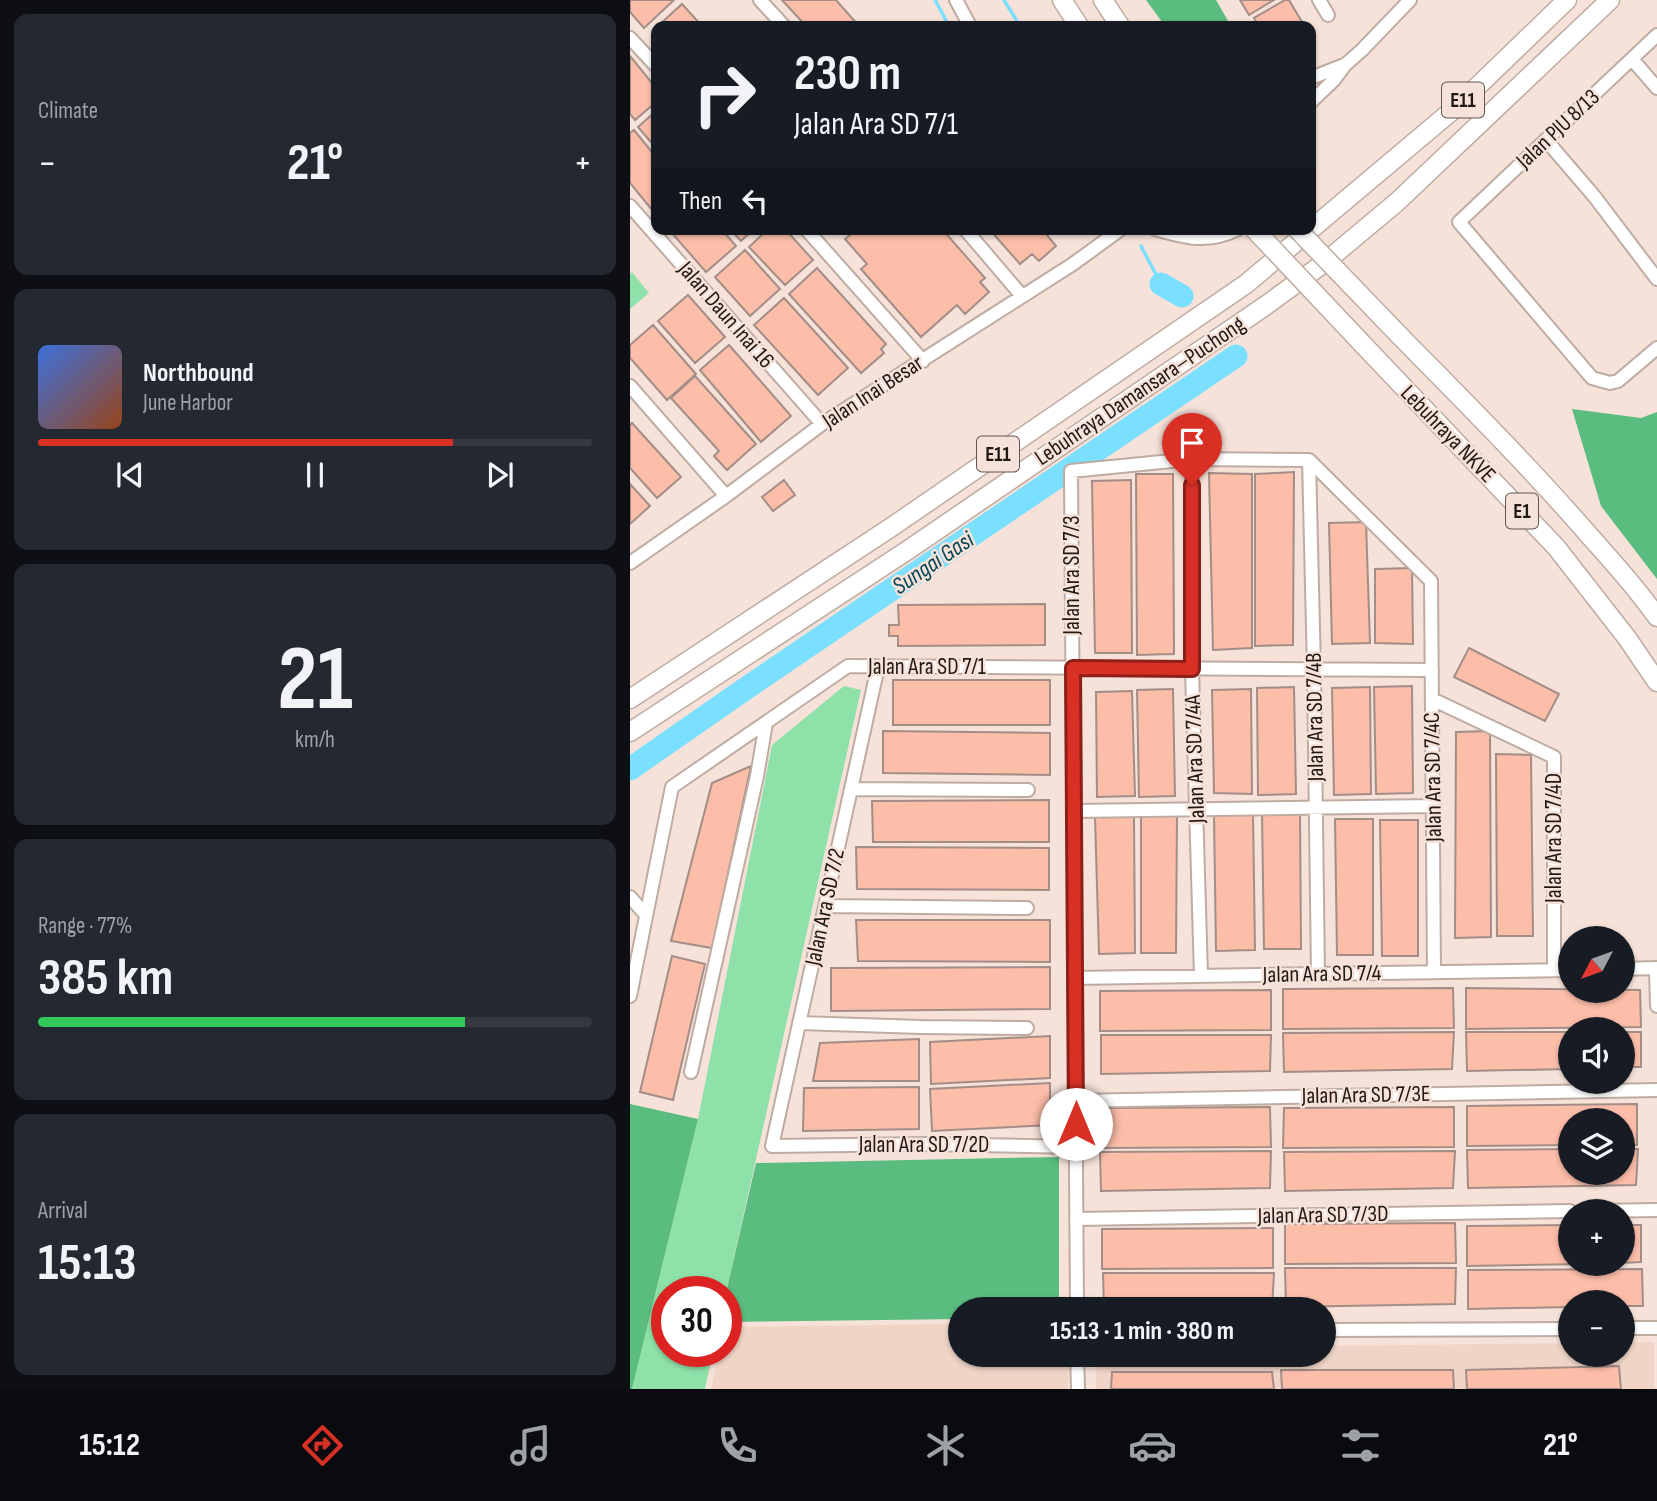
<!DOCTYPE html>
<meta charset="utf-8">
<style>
:root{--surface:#171b24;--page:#242831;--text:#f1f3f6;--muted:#9ea1a6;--line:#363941;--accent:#d93025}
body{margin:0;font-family:"Sofia Sans Condensed",sans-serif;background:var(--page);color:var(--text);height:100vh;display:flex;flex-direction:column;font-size:26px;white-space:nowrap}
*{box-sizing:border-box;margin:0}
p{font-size:23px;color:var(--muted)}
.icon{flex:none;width:38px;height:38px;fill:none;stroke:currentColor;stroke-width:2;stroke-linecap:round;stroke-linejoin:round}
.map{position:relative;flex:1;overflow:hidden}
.panel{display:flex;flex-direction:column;gap:14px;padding:14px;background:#0d0f14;width:630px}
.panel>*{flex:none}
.guide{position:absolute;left:21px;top:21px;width:665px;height:214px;border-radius:14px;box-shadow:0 2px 5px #0004;background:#171b24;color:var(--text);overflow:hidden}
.needle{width:46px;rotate:229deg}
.buttons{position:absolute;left:928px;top:926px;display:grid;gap:14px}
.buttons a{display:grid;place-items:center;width:77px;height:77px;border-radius:50%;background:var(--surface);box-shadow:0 2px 5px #0004;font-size:35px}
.speed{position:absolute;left:21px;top:1276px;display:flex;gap:14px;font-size:35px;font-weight:700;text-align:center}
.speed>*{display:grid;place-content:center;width:91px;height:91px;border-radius:50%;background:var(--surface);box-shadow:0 2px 5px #0004;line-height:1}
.speed .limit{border:10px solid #d22;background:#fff;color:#111}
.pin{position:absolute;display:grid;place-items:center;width:60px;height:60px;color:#fff;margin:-72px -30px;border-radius:50% 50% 50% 0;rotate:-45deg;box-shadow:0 0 7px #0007}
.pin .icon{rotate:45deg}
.me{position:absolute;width:77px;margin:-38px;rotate:0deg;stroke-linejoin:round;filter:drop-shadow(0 0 5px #0008)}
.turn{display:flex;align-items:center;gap:24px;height:147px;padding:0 28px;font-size:32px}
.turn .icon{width:91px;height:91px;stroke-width:2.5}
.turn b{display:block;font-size:49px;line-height:60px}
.then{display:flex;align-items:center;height:66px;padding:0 28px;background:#0003;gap:14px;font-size:26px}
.big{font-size:52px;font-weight:700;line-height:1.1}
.panel .card{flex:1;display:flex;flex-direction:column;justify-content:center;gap:10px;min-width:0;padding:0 24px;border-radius:14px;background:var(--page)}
.panel .dial{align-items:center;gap:0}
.dial b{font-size:91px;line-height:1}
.song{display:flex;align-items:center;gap:21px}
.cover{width:84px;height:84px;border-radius:10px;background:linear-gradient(135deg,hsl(220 70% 55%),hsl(20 70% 35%))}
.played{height:7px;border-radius:4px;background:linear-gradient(90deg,var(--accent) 75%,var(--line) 75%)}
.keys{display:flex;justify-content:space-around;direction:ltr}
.heat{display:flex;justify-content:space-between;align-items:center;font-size:38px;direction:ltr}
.charge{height:10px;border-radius:5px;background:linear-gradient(90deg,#34c759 77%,var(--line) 0)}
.trip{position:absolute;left:318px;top:1297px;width:388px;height:70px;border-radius:35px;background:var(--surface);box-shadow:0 2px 5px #0004;font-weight:700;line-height:70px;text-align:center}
.menu{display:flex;height:112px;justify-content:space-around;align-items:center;background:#090b0e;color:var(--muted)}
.menu .icon{width:49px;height:49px}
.menu .selected{color:var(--accent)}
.menu b{font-size:32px;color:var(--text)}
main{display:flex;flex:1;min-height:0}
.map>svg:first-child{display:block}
.built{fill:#f0d5c7}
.green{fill:#8ee2a9}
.forest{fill:#5abc7e}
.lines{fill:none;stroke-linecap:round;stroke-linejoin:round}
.stream{stroke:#7bdfff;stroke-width:3.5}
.river{stroke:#7bdfff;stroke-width:23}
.building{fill:#fcbda9;stroke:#a28e87;stroke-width:2}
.minor-casing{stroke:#beaca2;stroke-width:16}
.highway-casing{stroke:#beaca2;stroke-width:21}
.minor{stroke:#fff;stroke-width:12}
.highway{stroke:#fff;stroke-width:18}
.highway-bridge-casing{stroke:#beaca2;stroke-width:21;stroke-linecap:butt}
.highway-bridge{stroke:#fff;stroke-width:18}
.route-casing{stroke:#8d1f18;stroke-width:18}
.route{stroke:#d93025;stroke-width:12}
.labels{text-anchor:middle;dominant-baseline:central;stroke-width:5;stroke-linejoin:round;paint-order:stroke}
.shield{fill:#f6e2d8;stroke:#605550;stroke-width:2}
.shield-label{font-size:21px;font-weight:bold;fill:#201915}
.street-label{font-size:23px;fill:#201915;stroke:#f6e2d8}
.water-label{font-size:24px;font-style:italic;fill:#054555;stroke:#f6e2d8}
</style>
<main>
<section class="panel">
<div class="card"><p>Climate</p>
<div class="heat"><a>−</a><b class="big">21°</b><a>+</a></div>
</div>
<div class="card">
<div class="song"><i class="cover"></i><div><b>Northbound</b><p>June Harbor</p></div></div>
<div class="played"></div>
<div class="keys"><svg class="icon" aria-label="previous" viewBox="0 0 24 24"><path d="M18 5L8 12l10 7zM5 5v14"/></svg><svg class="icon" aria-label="pause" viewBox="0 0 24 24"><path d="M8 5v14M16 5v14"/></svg><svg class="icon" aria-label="next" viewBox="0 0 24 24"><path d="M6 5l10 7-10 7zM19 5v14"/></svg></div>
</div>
<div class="card dial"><b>21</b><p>km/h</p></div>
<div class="card"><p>Range · 77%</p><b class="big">385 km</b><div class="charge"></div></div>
<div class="card"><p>Arrival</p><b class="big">15:13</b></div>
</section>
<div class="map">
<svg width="1027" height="1389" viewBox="0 0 1027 1389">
<rect width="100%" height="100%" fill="#f6e2d8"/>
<!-- built -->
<path class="built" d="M 331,1324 L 331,1354 L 438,1355 L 438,1389 L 81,1389 L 89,1351 L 96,1351 L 96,1327 Z
M 1024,1342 L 1024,1389 L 466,1389 L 466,1355 L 695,1354 L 695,1346 L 940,1343 L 940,1354 L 992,1354 L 992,1343 Z"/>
<!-- green -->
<path class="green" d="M 2,272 L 19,293 L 0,309 L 0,274 Z
M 214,686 L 231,690 L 96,1293 L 96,1292 L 37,1292 L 37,1351 L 83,1351 L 75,1389 L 2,1389 L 68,1119 L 142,745 Z"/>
<!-- forest -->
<path class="forest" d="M 516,0 L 586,0 L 601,26 L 535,26 Z
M 942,409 L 1011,418 L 1027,412 L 1027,579 L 971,506 Z
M 0,1104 L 68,1119 L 2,1389 L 0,1389 Z
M 429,1157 L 429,1309 L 331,1309 L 331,1319 L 96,1322 L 96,1293 L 126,1163 Z"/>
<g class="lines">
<!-- stream -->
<path class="stream" d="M 305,0 L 319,26
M 374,0 L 390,26
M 511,246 L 531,284"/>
<!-- river -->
<path class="river" d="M 531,284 L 552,296
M 0,769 L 115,689 L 606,356"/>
</g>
<!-- building -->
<path class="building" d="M 0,0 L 44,0 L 14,28 L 0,12 Z
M 152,0 L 206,0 L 229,26 L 176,26 Z
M 610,0 L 644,0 L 619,15 Z
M 655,0 L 659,0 L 672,22 L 665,26 L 628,26 L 624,18 Z
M 52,4 L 72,26 L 28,26 Z
M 0,56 L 26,88 L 26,102 L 5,120 L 0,114 Z
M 26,111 L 26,148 L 8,127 Z
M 4,130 L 26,157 L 26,215 L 0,183 L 0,133 Z
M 44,229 L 91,229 L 106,246 L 76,272 L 41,232 Z
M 100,229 L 124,229 L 111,241 Z
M 138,229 L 155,229 L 183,260 L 155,285 L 119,247 Z
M 227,229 L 312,229 L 355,278 L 350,282 L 359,292 L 335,314 L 327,305 L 291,337 L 231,269 L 237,264 L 215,239 Z
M 359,229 L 412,229 L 426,246 L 409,261 L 402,254 L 390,264 Z
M 115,250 L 150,289 L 120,316 L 85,277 Z
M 187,268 L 256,344 L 251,349 L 254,353 L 231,373 L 159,294 Z
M 58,295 L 95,337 L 65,363 L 28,321 Z
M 154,298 L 218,368 L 188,395 L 124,325 Z
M 23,325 L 66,374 L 37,400 L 0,358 L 0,345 Z
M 99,345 L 161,416 L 131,442 L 70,370 Z
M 65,376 L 126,444 L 97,470 L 84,456 L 89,451 L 41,398 Z
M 2,423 L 51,477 L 27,498 L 0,468 L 0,425 Z
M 664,472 L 663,645 L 625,646 L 625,474 Z
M 579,473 L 622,474 L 622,648 L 583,650 Z
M 506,474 L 543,474 L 544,654 L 507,655 Z
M 154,480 L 165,495 L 143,511 L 132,497 Z
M 501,480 L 502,653 L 465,653 L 462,481 Z
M 0,484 L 20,506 L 0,524 Z
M 736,522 L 740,643 L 702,644 L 699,523 Z
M 782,568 L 783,644 L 745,643 L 745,569 Z
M 415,604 L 415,645 L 268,646 L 268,636 L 259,636 L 259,625 L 269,625 L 268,605 Z
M 839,648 L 929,694 L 915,721 L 824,677 Z
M 263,680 L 420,680 L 420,725 L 263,725 Z
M 782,686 L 783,793 L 746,794 L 744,687 Z
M 664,687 L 666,794 L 628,795 L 627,688 Z
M 740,687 L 741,794 L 704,795 L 702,688 Z
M 543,689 L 545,796 L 509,797 L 507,690 Z
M 621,689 L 622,794 L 584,793 L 582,690 Z
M 502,691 L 505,796 L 467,797 L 466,692 Z
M 253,731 L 420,733 L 420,775 L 253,773 Z
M 860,731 L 861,937 L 825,938 L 826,732 Z
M 866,754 L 901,755 L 903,936 L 867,936 Z
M 121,766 L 82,948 L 41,941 L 82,783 Z
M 419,800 L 419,842 L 243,842 L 242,801 Z
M 632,813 L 670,813 L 671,949 L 634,949 Z
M 623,814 L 625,950 L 586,951 L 584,815 Z
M 547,815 L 546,953 L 511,953 L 511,816 Z
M 465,817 L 504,817 L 505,953 L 469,954 Z
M 705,819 L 743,819 L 743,955 L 707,955 Z
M 750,820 L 788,820 L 788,956 L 752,956 Z
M 226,847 L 419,848 L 419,890 L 227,889 Z
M 226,920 L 420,920 L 420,962 L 228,961 Z
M 42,956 L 75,964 L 43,1100 L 10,1092 Z
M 420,967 L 420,1009 L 201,1011 L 201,968 Z
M 823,988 L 824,1028 L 653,1029 L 653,989 Z
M 836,988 L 1010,990 L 1011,1027 L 836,1029 Z
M 641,990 L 641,1030 L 470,1031 L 470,991 Z
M 824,1032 L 822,1069 L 654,1072 L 653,1033 Z
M 836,1032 L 940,1032 L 940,1069 L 837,1071 Z
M 992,1032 L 1011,1032 L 1011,1067 L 992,1067 Z
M 471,1035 L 641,1035 L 640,1071 L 471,1074 Z
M 420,1036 L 420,1078 L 301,1084 L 300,1042 Z
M 289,1039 L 289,1081 L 183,1081 L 190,1043 Z
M 420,1083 L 420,1125 L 302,1131 L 300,1089 Z
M 289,1087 L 289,1129 L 173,1131 L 174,1088 Z
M 1007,1104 L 1007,1145 L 992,1145 L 992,1120 L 940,1120 L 940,1145 L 837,1146 L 837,1106 Z
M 640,1107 L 641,1147 L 470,1148 L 470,1108 Z
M 824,1107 L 824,1147 L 653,1148 L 654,1108 Z
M 940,1149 L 940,1172 L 992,1172 L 992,1149 L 1008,1149 L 1006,1185 L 838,1188 L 837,1150 Z
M 641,1151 L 640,1188 L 471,1191 L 470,1152 Z
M 825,1151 L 823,1188 L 655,1191 L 654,1152 Z
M 825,1223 L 826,1263 L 655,1264 L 655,1224 Z
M 940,1225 L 940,1264 L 954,1264 L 837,1266 L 837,1226 Z
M 992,1225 L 1011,1225 L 1011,1262 L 992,1263 Z
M 643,1228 L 643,1268 L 472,1269 L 472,1229 Z
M 655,1268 L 826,1268 L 825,1304 L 656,1307 Z
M 1012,1269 L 1013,1306 L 992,1306 L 992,1302 L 940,1302 L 940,1307 L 838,1309 L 838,1270 Z
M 473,1273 L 644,1273 L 642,1309 L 474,1309 Z
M 989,1366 L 991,1389 L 837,1389 L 836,1370 Z
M 651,1370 L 823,1370 L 824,1389 L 652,1389 Z
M 482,1372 L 642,1372 L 644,1389 L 481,1389 Z"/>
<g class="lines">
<!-- minor casing -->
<g class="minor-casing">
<path id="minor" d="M 130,0 L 154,26
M 326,0 L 340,26
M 689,0 L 698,15
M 1027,35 L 829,222 L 962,378 L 980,383 L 988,381 L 1027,348
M 0,38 L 26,66
M 1002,59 L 1027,88
M 681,78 L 714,65
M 681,102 L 704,80 L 715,65 L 732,50 L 780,0
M 916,140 L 964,196 L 1027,279
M 0,206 L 192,424
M 176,229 L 293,361
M 335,229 L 392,296
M 525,229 C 556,238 577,244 608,229
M 0,386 L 96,496
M 562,459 L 562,669 L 571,976
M 679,460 L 684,670 L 688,974
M 0,563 L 96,496 L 192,424 L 443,264 L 491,229
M 248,667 L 142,1146 L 295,1144 L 446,1147
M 802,699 L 924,757 L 924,970
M 221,789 L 398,790
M 444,811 L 804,806
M 0,897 L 16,915
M 195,906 L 397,908
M 992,969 L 1026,968 L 1027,1006
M 445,978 L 940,970
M 0,996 L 42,787 L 218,666 L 802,670
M 169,1023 L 291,1027 L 397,1028
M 61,1072 L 127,776 L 136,723
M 446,1101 L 1027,1090
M 966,1211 L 1027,1210
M 446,1219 L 940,1211
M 447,1309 L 441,471 L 562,459 L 679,460 L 801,581 L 804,972
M 992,1328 L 1027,1328
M 695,1330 L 940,1329
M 447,1354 L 448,1389"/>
</g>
<!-- highway casing -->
<g class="highway-casing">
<path id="highway" d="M 432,0 L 449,26
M 473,0 L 490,26
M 769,335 C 833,400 898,465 958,534 C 982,561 1007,588 1027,617
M 741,353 L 926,547 L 997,638 L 1027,682
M 0,699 L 260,528 L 616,284 L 824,109 L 937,0
M 0,732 L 278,550 L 635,306 L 694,263 L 767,202 L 980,0"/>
</g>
<!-- minor -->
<use href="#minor" class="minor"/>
<!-- highway -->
<use href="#highway" class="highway"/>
<!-- highway-bridge casing -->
<g class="highway-bridge-casing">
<path id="highway-bridge" d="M 624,229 L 741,353
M 667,229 L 769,335"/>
</g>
<!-- highway-bridge -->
<use href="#highway-bridge" class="highway-bridge"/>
</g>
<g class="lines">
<!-- route casing -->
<g class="route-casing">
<path id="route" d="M 446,1124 L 443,668 L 562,669 L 562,485"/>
</g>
<!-- route -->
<use href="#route" class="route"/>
</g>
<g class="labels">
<!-- shield labels -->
<g class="shield">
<rect x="812" y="82.5" width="42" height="35" rx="5"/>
<rect x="347" y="436.5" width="42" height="35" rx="5"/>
<rect x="876" y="493.5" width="32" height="35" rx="5"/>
</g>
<g class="shield-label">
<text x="833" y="100">E11</text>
<text x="368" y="454">E11</text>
<text x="892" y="511">E1</text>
</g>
<!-- street labels -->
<g class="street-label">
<text transform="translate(928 129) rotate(-43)">Jalan PJU 8/13</text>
<text transform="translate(96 315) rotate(49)">Jalan Daun Inai 16</text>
<text transform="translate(510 391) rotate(-34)">Lebuhraya Damansara–Puchong</text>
<text transform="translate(243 392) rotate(-33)">Jalan Inai Besar</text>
<text transform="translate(818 434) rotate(46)">Lebuhraya NKVE</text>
<text transform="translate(442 575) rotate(-90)">Jalan Ara SD 7/3</text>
<text x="297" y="667">Jalan Ara SD 7/1</text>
<text transform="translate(685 717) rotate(-91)">Jalan Ara SD 7/4B</text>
<text transform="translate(565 759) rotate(-92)">Jalan Ara SD 7/4A</text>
<text transform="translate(803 777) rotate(-91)">Jalan Ara SD 7/4C</text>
<text transform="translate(924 838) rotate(-90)">Jalan Ara SD 7/4D</text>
<text transform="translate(195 907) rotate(-78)">Jalan Ara SD 7/2</text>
<text transform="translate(692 974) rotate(-1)">Jalan Ara SD 7/4</text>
<text transform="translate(736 1095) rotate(-1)">Jalan Ara SD 7/3E</text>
<text x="294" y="1145">Jalan Ara SD 7/2D</text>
<text transform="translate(693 1215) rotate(-1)">Jalan Ara SD 7/3D</text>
</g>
<!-- water labels -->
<g class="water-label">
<text transform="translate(303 563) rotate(-34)">Sungai Gasi</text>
</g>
</g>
</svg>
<div class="buttons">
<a><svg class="needle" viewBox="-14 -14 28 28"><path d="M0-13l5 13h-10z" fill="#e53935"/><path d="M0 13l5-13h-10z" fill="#9ea1a6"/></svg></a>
<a><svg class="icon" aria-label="sound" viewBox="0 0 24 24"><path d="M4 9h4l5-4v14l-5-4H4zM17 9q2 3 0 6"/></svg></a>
<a><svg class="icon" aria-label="layers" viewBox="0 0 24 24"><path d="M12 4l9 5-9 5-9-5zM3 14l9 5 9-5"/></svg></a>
<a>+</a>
<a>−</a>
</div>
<div class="speed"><div class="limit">30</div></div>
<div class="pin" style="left:562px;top:485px;background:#d93025"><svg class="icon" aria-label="arrive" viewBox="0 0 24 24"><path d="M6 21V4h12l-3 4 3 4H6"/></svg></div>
<svg class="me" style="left:446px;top:1124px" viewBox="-20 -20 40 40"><circle r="19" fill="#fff"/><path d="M0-13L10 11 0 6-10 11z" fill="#d93025"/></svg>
<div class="trip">15:13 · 1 min · 380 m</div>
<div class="guide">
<div class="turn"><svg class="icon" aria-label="right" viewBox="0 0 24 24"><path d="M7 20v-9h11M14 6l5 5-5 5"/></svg><div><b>230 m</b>Jalan Ara SD 7/1</div></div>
<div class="then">Then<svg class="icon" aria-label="left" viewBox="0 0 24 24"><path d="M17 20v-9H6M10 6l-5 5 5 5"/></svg></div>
</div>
</div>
</main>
<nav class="menu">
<b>15:12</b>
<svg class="icon selected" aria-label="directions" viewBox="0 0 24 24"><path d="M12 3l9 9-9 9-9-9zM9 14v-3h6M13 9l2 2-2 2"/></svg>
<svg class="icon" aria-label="music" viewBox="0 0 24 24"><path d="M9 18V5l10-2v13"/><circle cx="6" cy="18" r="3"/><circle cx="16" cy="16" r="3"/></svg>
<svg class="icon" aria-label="phone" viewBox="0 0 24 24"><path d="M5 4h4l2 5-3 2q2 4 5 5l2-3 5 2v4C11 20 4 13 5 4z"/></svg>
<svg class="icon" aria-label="climate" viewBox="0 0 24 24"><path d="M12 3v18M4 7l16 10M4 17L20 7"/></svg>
<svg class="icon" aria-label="car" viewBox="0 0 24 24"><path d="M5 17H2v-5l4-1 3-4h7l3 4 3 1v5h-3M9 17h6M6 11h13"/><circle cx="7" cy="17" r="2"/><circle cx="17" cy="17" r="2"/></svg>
<svg class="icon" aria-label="filters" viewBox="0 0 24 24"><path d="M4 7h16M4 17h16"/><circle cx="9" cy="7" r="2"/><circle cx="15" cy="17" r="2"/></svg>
<b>21°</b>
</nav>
